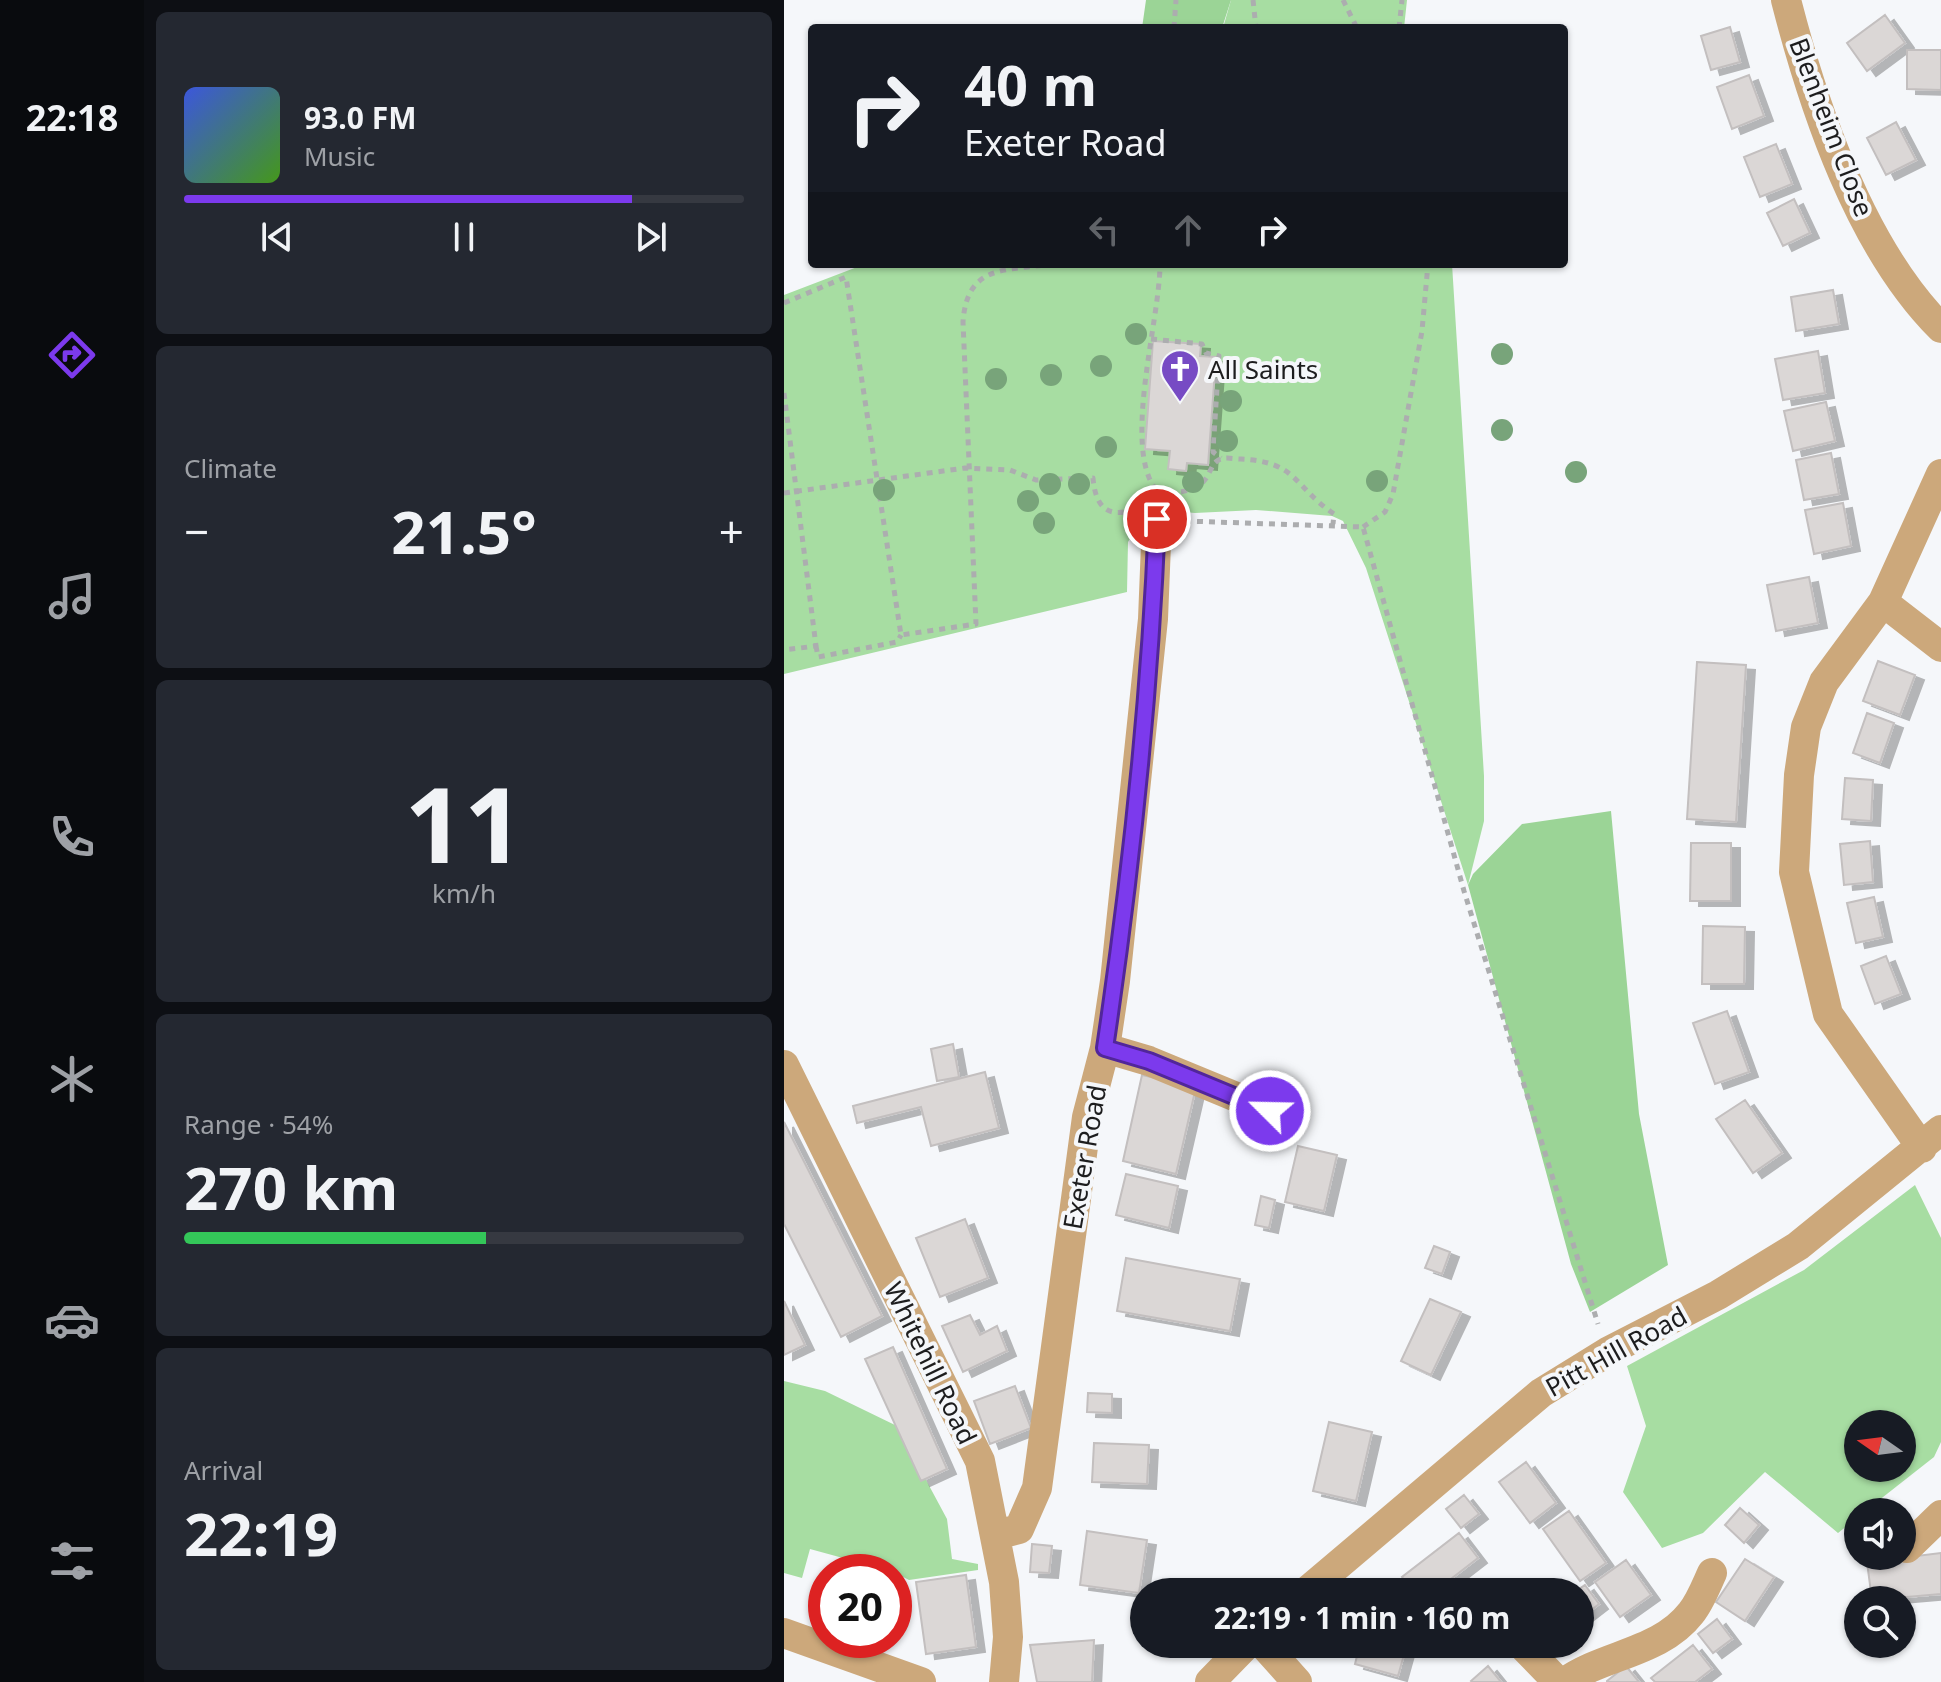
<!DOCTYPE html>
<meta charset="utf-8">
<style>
:root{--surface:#171b24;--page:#242831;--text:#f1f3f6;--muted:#9ea1a6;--line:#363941;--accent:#7c3aed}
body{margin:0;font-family:"Noto Sans",sans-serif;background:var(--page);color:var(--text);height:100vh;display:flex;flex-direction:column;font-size:30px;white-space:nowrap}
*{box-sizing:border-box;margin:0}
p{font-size:26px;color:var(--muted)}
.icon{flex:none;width:44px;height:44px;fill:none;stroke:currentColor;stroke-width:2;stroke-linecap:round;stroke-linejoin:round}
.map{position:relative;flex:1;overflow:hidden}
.drawer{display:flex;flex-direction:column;gap:12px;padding:12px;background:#0d0f14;width:640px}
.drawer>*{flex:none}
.banner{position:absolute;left:24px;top:24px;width:760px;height:244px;border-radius:8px;box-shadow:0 2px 6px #0004;background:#171b24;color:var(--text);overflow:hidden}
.needle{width:52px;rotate:284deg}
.buttons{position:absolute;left:1060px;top:1410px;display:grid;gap:16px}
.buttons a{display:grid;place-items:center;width:72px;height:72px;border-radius:50%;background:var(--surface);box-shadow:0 2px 6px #0004;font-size:40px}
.speed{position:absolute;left:24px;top:1554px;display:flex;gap:16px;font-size:40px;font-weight:700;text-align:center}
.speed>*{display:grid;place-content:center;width:104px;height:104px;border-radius:50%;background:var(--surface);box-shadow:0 2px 6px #0004;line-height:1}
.speed .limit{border:12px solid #d22;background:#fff;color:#111}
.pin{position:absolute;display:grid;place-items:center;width:68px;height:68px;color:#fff;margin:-34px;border:4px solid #fff;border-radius:50%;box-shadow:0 2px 8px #0007}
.me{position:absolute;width:88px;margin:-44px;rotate:293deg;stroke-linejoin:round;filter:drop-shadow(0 0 6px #0008)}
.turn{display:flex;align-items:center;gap:28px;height:168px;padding:0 24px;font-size:36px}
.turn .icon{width:104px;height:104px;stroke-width:2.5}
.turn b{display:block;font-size:56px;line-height:68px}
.lanes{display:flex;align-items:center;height:76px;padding:0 24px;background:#0003;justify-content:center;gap:40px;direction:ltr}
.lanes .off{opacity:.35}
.big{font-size:60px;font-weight:700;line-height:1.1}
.drawer .tile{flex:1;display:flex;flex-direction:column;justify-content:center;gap:12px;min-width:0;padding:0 28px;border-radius:12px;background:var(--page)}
.drawer .dial{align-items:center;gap:0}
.dial b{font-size:104px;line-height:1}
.song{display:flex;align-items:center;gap:24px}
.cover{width:96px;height:96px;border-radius:12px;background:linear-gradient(135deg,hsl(230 70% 55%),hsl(100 70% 35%))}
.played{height:8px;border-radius:4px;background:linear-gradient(90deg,var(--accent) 80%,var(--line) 80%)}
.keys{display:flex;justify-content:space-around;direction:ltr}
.heat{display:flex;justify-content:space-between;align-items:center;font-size:44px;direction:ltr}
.charge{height:12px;border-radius:6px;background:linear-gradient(90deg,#34c759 54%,var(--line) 0)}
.trip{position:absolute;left:346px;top:1578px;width:464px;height:80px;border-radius:40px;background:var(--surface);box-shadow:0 2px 6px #0004;font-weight:700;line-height:80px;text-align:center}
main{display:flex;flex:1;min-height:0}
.tabs{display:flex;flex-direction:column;width:144px;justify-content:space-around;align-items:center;background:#090b0e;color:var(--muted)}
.tabs .icon{width:56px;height:56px}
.tabs .current{color:var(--accent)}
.tabs b{font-size:36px;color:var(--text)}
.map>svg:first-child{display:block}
.green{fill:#a7dda2;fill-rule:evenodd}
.forest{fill:#9bd496}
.building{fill:#dbd7d6;stroke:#c3bfbf;stroke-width:2;filter:url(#shadow)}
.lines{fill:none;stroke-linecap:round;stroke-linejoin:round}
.path{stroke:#acadaf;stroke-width:5;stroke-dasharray:6 6;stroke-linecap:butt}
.minor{stroke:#cca87b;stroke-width:30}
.tree{fill:#78a47a}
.route-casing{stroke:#51269a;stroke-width:20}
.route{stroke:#7c3aed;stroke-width:14}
.labels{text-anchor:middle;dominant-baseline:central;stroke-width:8;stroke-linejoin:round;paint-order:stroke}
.street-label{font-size:26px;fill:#1d1d1e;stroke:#f5f7fa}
.poi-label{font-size:26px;fill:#1d1d1e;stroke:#f5f7fa;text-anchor:start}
</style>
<main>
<nav class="tabs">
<b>22:18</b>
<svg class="icon current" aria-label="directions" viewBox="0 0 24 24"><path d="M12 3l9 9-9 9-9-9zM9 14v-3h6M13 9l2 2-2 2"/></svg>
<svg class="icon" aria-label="music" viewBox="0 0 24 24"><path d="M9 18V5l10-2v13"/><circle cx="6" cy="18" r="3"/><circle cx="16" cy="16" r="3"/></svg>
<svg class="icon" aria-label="phone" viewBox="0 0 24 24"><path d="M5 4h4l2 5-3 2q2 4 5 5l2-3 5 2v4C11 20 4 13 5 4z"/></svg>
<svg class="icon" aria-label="climate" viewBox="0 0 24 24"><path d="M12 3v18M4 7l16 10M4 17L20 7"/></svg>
<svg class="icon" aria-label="car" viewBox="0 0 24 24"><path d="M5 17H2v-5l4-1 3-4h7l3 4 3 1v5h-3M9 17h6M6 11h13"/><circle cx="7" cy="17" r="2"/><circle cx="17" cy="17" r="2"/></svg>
<svg class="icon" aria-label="filters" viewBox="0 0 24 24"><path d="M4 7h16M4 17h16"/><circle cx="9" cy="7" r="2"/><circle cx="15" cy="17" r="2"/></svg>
</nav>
<section class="drawer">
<div class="tile">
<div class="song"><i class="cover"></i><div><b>93.0 FM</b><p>Music</p></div></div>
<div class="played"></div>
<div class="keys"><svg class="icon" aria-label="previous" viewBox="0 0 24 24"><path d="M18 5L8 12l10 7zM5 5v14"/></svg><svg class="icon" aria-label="pause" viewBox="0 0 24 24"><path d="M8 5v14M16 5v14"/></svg><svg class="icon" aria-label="next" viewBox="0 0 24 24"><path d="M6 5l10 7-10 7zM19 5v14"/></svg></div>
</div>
<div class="tile"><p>Climate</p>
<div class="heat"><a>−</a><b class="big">21.5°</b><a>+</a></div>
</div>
<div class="tile dial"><b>11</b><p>km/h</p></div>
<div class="tile"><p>Range · 54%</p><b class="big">270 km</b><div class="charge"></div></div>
<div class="tile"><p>Arrival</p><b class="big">22:19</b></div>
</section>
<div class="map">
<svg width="1157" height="1682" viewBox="0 0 1157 1682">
<defs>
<filter id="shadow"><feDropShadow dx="9" dy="5" stdDeviation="0" flood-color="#0004"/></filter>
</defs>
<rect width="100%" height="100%" fill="#f5f7fa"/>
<!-- green -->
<path class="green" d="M 447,0 L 623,0 L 620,28 L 439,28 Z
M 81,264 L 668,264 L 700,776 L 700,821 L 684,885 L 582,568 L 559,521 L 548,516 L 472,510 L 411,513 L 363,509 L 344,542 L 343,592 L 0,674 L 0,295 Z
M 1131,1185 L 1157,1238 L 1157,1442 L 1150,1457 L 1080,1512 L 1074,1512 L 1074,1517 L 1054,1533 L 981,1472 L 919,1533 L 878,1548 L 839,1492 L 862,1426 L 843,1366 L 1020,1270 ZM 1118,1424 L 1118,1468 L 1074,1468 L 1074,1424 Z
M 0,1381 L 41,1391 L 113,1426 L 163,1519 L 168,1559 L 194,1564 L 194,1570 L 125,1580 L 110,1572 L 26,1549 L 18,1578 L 0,1573 Z"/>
<!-- forest -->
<path class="forest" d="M 362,0 L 447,0 L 438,28 L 358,28 Z
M 827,811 L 855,1114 L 884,1265 L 806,1312 L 787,1264 L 684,885 L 689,874 L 738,824 Z"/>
<!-- building -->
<path class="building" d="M 1101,15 L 1121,43 L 1083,71 L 1063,43 Z
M 946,27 L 956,62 L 927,70 L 917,36 Z
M 1123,50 L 1157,50 L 1157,90 L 1123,89 Z
M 965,75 L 980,116 L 948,129 L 933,87 Z
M 1112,122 L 1132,160 L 1102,175 L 1083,138 Z
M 992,144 L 1008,184 L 976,197 L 960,157 Z
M 1010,199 L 1026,233 L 999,246 L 983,213 Z
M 1049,290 L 1055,324 L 1012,331 L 1007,297 Z
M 369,341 L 417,344 L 416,356 L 432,357 L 424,465 L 403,463 L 402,471 L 384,469 L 386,451 L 361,449 Z
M 1034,351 L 1041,393 L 999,400 L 991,359 Z
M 1042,402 L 1051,441 L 1009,451 L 1000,411 Z
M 1047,453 L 1055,494 L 1020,500 L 1012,460 Z
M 1059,503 L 1067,546 L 1030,554 L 1021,510 Z
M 1025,577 L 1034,623 L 992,631 L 983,585 Z
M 1094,661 L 1131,675 L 1116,715 L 1079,701 Z
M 913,662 L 962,665 L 952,822 L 903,819 Z
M 1083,713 L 1110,723 L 1096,763 L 1069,753 Z
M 1061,778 L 1089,780 L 1087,821 L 1058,819 Z
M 1086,841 L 1089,882 L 1060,885 L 1056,844 Z
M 907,843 L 947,843 L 947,901 L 906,901 Z
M 1090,897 L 1099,937 L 1072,943 L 1063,903 Z
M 919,926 L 961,927 L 960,984 L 918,984 Z
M 1102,956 L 1117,994 L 1091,1004 L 1077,966 Z
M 943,1011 L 965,1072 L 931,1084 L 909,1023 Z
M 169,1044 L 175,1077 L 153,1081 L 147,1049 Z
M 201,1072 L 215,1128 L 147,1146 L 137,1107 L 73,1123 L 69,1106 Z
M 358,1075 L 412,1087 L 392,1174 L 339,1161 Z
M 961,1100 L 998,1153 L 969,1173 L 932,1119 Z
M 0,1122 L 98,1316 L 57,1337 L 0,1224 Z
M 514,1146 L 553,1155 L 540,1211 L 501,1202 Z
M 342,1174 L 394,1186 L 385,1228 L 332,1215 Z
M 477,1196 L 491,1200 L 485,1228 L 471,1225 Z
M 181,1219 L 204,1278 L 156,1297 L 132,1238 Z
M 650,1246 L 666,1252 L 658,1274 L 641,1268 Z
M 342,1258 L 456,1279 L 446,1331 L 333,1311 Z
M 646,1299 L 677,1312 L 647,1375 L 617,1361 Z
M 0,1301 L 21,1345 L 0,1355 Z
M 186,1315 L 196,1335 L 213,1326 L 223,1351 L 179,1372 L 158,1326 Z
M 109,1347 L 163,1469 L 137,1481 L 81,1359 Z
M 231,1386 L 247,1428 L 206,1444 L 190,1401 Z
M 304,1393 L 328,1394 L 328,1413 L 303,1412 Z
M 545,1422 L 588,1432 L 572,1501 L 529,1491 Z
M 310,1443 L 365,1445 L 363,1484 L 308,1482 Z
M 742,1462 L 772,1503 L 746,1523 L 715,1482 Z
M 680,1495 L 695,1514 L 677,1528 L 662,1509 Z
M 956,1508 L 975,1525 L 960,1543 L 941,1525 Z
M 785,1511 L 822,1563 L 796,1581 L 759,1529 Z
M 303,1531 L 363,1540 L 355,1593 L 296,1585 Z
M 675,1533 L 694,1558 L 650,1592 L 630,1592 L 618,1577 Z
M 248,1544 L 268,1546 L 265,1573 L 246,1572 Z
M 1157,1553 L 1157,1594 L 1088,1600 L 1083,1562 Z
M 961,1559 L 990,1577 L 961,1621 L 932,1602 Z
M 842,1560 L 867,1595 L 836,1617 L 811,1582 Z
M 182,1575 L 192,1647 L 142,1654 L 132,1582 Z
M 801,1585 L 815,1604 L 797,1618 L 796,1592 L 791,1592 Z
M 933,1619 L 948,1639 L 929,1653 L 914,1634 Z
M 310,1640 L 308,1682 L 253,1682 L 246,1645 Z
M 576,1644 L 623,1644 L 614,1676 L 571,1664 Z
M 909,1645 L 928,1669 L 911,1682 L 871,1682 L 867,1678 Z
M 704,1666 L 717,1682 L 688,1682 L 687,1681 Z
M 842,1666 L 855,1682 L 823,1682 L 823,1681 Z"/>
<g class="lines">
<!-- path -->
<path class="path" d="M 469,0 L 472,28
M 559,0 L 573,28
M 390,28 L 392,0
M 615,28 L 618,0
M 0,303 L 62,277 L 117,635 L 192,624 L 179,322 C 183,263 223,271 269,264
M 367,339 L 418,344 L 422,353 L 435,356 L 429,452 L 437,458
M 0,393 L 32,646 L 0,650
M 372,490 C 338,446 376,320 376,264
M 0,493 L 181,468 L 226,470 L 252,480 L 309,478 C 311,503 321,519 348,510
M 385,493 C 404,491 417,491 426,471 C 429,466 428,465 433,461 C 439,456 449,459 457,459 C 514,462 509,486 550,514 L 549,524
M 401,521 L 579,527 L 680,891 L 814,1324
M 579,527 L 601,512 L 609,494 L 638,331 L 644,264
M 32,646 L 34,657 L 113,642 L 117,635"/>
<!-- minor -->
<path class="minor" d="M 1002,0 C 1030,109 1076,247 1157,328
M 1099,602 L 1157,647
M 321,1048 L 365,1061 L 486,1111
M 0,1065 L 196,1461 L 220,1582 L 224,1637 L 220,1682
M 1138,1148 L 1044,1014 L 1010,872 L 1015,775 L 1022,727 L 1040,682 L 1099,602 L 1157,474
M 212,1535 L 235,1529 L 253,1488 L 303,1117 L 321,1048 L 331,981 L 369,619 L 373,519
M 1123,1548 L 1157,1515
M 522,1592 L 757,1393 L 825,1351 L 934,1295 L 1014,1246 L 1157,1130
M 0,1633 L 137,1682
M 479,1644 L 513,1682
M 741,1648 L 774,1682
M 426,1682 L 463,1644
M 781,1682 C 820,1654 876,1653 907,1613 C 916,1602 922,1586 928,1573"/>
</g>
<!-- trees -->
<g class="tree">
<circle cx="352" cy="334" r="11"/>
<circle cx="718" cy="354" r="11"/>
<circle cx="317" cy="366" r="11"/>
<circle cx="267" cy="375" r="11"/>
<circle cx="212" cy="379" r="11"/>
<circle cx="447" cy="401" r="11"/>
<circle cx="718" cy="430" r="11"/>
<circle cx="443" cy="441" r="11"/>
<circle cx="322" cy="447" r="11"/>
<circle cx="792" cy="472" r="11"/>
<circle cx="593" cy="481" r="11"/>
<circle cx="409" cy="482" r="11"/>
<circle cx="266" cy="484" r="11"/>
<circle cx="295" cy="484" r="11"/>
<circle cx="100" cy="490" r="11"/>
<circle cx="244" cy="501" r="11"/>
<circle cx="260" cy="523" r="11"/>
</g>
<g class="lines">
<!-- route casing -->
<g class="route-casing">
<path id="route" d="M 373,519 C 366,696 347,873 321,1048 L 365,1061 L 486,1111"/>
</g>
<!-- route -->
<use href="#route" class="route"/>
</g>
<!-- icons -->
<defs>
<g id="church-pin" transform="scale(2)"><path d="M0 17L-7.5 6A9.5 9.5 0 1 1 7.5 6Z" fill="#774bc4" stroke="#f5f7fa"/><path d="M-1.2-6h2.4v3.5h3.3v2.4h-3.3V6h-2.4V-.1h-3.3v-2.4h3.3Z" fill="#fff"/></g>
</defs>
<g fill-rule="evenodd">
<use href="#church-pin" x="396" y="369"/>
</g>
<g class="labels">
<!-- street labels -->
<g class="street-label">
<text transform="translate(1048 127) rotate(69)">Blenheim Close</text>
<text transform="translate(300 1157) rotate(-80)">Exeter Road</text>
<text transform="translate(832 1351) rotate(-29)">Pitt Hill Road</text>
<text transform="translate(147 1363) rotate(64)">Whitehill Road</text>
</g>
<!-- poi labels -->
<g class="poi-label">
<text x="424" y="369">All Saints</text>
</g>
</g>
</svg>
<div class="buttons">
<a><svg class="needle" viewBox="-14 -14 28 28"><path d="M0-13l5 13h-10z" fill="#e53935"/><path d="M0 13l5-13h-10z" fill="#9ea1a6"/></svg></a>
<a><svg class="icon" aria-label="sound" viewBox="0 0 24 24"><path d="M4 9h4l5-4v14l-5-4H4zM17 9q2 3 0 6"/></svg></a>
<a><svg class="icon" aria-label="search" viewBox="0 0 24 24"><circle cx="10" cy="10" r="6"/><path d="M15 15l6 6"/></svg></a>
</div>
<div class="speed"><div class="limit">20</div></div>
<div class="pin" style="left:373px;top:519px;background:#d93025"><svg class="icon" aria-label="arrive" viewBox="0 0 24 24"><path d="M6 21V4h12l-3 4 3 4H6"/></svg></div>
<svg class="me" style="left:486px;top:1111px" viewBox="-20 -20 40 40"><circle r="17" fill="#7c3aed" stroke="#fff" stroke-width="3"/><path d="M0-11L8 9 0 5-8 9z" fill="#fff"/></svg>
<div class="trip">22:19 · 1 min · 160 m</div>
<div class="banner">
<div class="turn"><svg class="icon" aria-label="right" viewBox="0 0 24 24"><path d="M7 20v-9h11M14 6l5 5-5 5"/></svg><div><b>40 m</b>Exeter Road</div></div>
<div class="lanes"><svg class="icon off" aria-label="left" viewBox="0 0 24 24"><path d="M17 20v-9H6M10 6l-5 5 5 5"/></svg><svg class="icon off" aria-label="ahead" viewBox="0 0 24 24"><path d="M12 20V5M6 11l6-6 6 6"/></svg><svg class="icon" aria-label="right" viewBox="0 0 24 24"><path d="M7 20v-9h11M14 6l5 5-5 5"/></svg></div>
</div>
</div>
</main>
